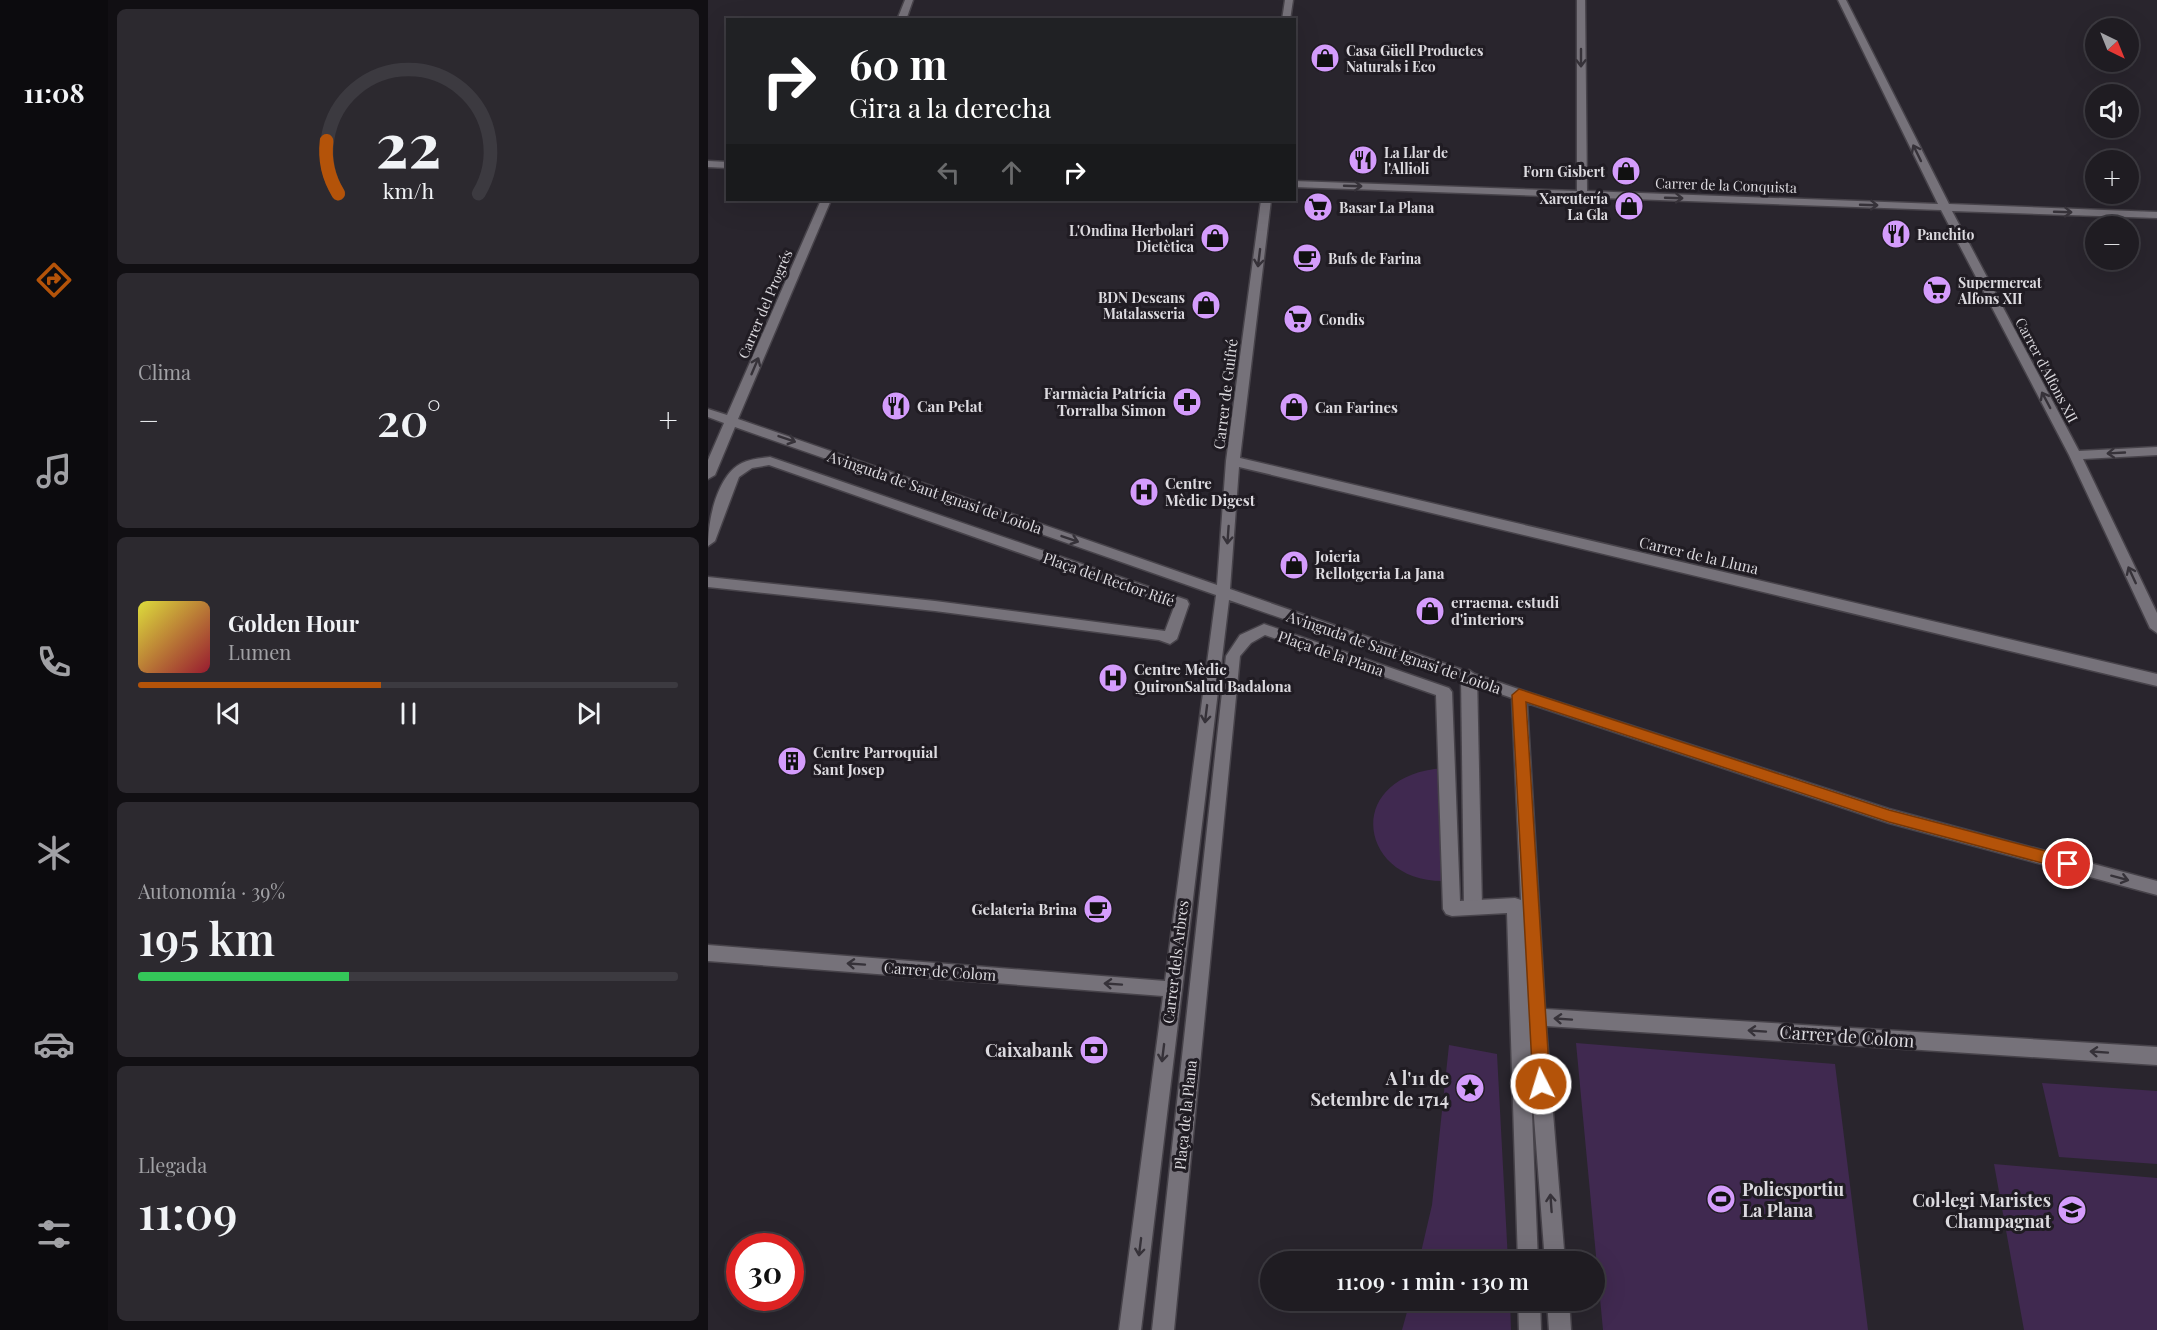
<!DOCTYPE html>
<html lang="es">
<meta charset="utf-8">
<style>
:root{--surface:#1f1c22;--page:#2c292f;--text:#f1f3f6;--muted:#a1a1a5;--line:#3c3a40;--accent:#b45309}
body{margin:0;font-family:"Playfair Display",serif;background:var(--page);color:var(--text);height:100vh;display:flex;flex-direction:column;font-size:22px;white-space:nowrap}
*{box-sizing:border-box;margin:0}
p{font-size:20px;color:var(--muted)}
.icon{flex:none;width:33px;height:33px;fill:none;stroke:currentColor;stroke-width:2;stroke-linecap:round;stroke-linejoin:round}
.map{position:relative;flex:1;overflow:hidden}
.side{display:flex;flex-direction:column;gap:9px;padding:9px;background:#110f13;width:600px}
.side>*{flex:none}
.hud{position:absolute;left:18px;top:18px;width:570px;height:183px;border-radius:0px;box-shadow:0 6px 24px #0002,0 0 0 2px var(--line);background:#202124;color:#fff;overflow:hidden}
.needle{width:39px;rotate:137deg}
.tools{position:absolute;left:1377px;top:18px;display:grid;gap:12px}
.tools a{display:grid;place-items:center;width:54px;height:54px;border-radius:50%;background:var(--surface);box-shadow:0 6px 24px #0002,0 0 0 2px var(--line);font-size:30px}
.speed{position:absolute;left:18px;top:1233px;display:flex;gap:12px;font-size:30px;font-weight:700;text-align:center}
.speed>*{display:grid;place-content:center;width:78px;height:78px;border-radius:50%;background:var(--surface);box-shadow:0 6px 24px #0002,0 0 0 2px var(--line);line-height:1}
.speed .limit{border:9px solid #d22;background:#fff;color:#111}
.pin{position:absolute;display:grid;place-items:center;width:51px;height:51px;color:#fff;margin:-26px;border:3px solid #fff;border-radius:50%;box-shadow:0 2px 6px #0007}
.me{position:absolute;width:66px;margin:-33px;rotate:355deg;stroke-linejoin:round;filter:drop-shadow(0 0 4px #0008)}
.turn{display:flex;align-items:center;gap:21px;height:126px;padding:0 24px;font-size:27px}
.turn .icon{width:78px;height:78px;stroke-width:2.5}
.turn b{display:block;font-size:42px;line-height:51px}
.lanes{display:flex;align-items:center;height:57px;padding:0 24px;background:#0003;justify-content:center;gap:30px;direction:ltr}
.lanes .off{opacity:.35}
.big{font-size:45px;font-weight:600;line-height:1.1}
.side .card{flex:1;display:flex;flex-direction:column;justify-content:center;gap:9px;min-width:0;padding:0 21px;border-radius:9px;background:var(--page)}
.side .dial{align-items:center;gap:0}
.dial svg{height:156px;overflow:visible;fill:none;stroke:var(--line);stroke-width:7;stroke-linecap:round;text-anchor:middle}
.dial text{fill:var(--text);stroke:none}
.song{display:flex;align-items:center;gap:18px}
.cover{width:72px;height:72px;border-radius:9px;background:linear-gradient(135deg,hsl(60 70% 55%),hsl(350 70% 35%))}
.played{height:6px;border-radius:3px;background:linear-gradient(90deg,var(--accent) 45%,var(--line) 45%)}
.keys{display:flex;justify-content:space-around;direction:ltr}
.heat{display:flex;justify-content:space-between;align-items:center;font-size:33px;direction:ltr}
.charge{height:9px;border-radius:4px;background:linear-gradient(90deg,#34c759 39%,var(--line) 0)}
.trip{position:absolute;left:552px;top:1251px;width:345px;height:60px;border-radius:30px;background:var(--surface);box-shadow:0 6px 24px #0002,0 0 0 2px var(--line);font-weight:600;line-height:60px;text-align:center}
main{display:flex;flex:1;min-height:0}
.dock{display:flex;flex-direction:column;width:108px;justify-content:space-around;align-items:center;background:#0c0b0e;color:var(--muted)}
.dock .icon{width:42px;height:42px}
.dock .on{color:var(--accent)}
.dock b{font-size:27px;color:var(--text)}
.map>svg:first-child{display:block}
.green{fill:#402950}
.lines{fill:none;stroke-linecap:round;stroke-linejoin:round}
.lane-casing{stroke:#47434a;stroke-width:3}
.street-casing{stroke:#47434a;stroke-width:3}
.lane{fill:#76727a;fill-rule:evenodd}
.street{fill:#76727a;fill-rule:evenodd}
.oneway{stroke:#363239}
.route{fill:#b45309;stroke:#753606;stroke-width:1.5}
.labels{text-anchor:middle;dominant-baseline:central;stroke-width:6;stroke-linejoin:round;paint-order:stroke}
.far-poi-label{font-size:14px;font-weight:bold;fill:#dcdadf;stroke:#201c23;text-anchor:start}
.far-street-label{font-size:14px;fill:#dcdadf;stroke:#201c23}
.poi-label{font-size:15px;font-weight:bold;fill:#dcdadf;stroke:#201c23;text-anchor:start}
.street-label{font-size:15px;fill:#dcdadf;stroke:#201c23}
.near-street-label{font-size:18px;fill:#dcdadf;stroke:#201c23}
.near-poi-label{font-size:18px;font-weight:bold;fill:#dcdadf;stroke:#201c23;text-anchor:end}
</style>
<main>
<nav class="dock">
<b>11:08</b>
<svg class="icon on" aria-label="directions" viewBox="0 0 24 24"><path d="M12 3l9 9-9 9-9-9zM9 14v-3h6M13 9l2 2-2 2"/></svg>
<svg class="icon" aria-label="music" viewBox="0 0 24 24"><path d="M9 18V5l10-2v13"/><circle cx="6" cy="18" r="3"/><circle cx="16" cy="16" r="3"/></svg>
<svg class="icon" aria-label="phone" viewBox="0 0 24 24"><path d="M5 4h4l2 5-3 2q2 4 5 5l2-3 5 2v4C11 20 4 13 5 4z"/></svg>
<svg class="icon" aria-label="climate" viewBox="0 0 24 24"><path d="M12 3v18M4 7l16 10M4 17L20 7"/></svg>
<svg class="icon" aria-label="car" viewBox="0 0 24 24"><path d="M5 17H2v-5l4-1 3-4h7l3 4 3 1v5h-3M9 17h6M6 11h13"/><circle cx="7" cy="17" r="2"/><circle cx="17" cy="17" r="2"/></svg>
<svg class="icon" aria-label="filters" viewBox="0 0 24 24"><path d="M4 7h16M4 17h16"/><circle cx="9" cy="7" r="2"/><circle cx="15" cy="17" r="2"/></svg>
</nav>
<section class="side">
<div class="card dial"><svg viewBox="0 0 100 80">
<path d="M14 69A42 42 0 1 1 86 69"/>
<path d="M14 69A42 42 0 0 1 8 42" stroke="#b45309"/>
<text x="50" y="56" font-size="32" font-weight="700">22</text>
<text x="50" y="72" font-size="11">km/h</text>
</svg></div>
<div class="card"><p>Clima</p>
<div class="heat"><a>−</a><b class="big">20°</b><a>+</a></div>
</div>
<div class="card">
<div class="song"><i class="cover"></i><div><b>Golden Hour</b><p>Lumen</p></div></div>
<div class="played"></div>
<div class="keys"><svg class="icon" aria-label="previous" viewBox="0 0 24 24"><path d="M18 5L8 12l10 7zM5 5v14"/></svg><svg class="icon" aria-label="pause" viewBox="0 0 24 24"><path d="M8 5v14M16 5v14"/></svg><svg class="icon" aria-label="next" viewBox="0 0 24 24"><path d="M6 5l10 7-10 7zM19 5v14"/></svg></div>
</div>
<div class="card"><p>Autonomía · 39%</p><b class="big">195 km</b><div class="charge"></div></div>
<div class="card"><p>Llegada</p><b class="big">11:09</b></div>
</section>
<div class="map">
<svg width="1449" height="1330" viewBox="0 0 1449 1330">
<rect width="100%" height="100%" fill="#29252d"/>
<!-- green -->
<path class="green" d="M 735,768 L 736,881 C 650,882 634,776 735,768 Z
M 868,1043 L 1127,1064 L 1160,1330 L 895,1330 Z
M 741,1045 L 789,1054 L 800,1261 L 711,1261 L 724,1205 Z
M 1334,1083 L 1449,1091 L 1449,1164 L 1351,1157 Z
M 1286,1164 L 1449,1178 L 1449,1330 L 1316,1330 Z
M 702,1301 L 802,1301 L 803,1330 L 694,1330 Z"/>
<g class="lines">
<!-- lane casing -->
<g class="lane-casing">
<path id="lane" d="M 761,670 L 769,676 L 774,907 L 771,912 L 765,914 L 759,912 L 756,907 L 753,676 Z"/>
</g>
<!-- street casing -->
<g class="street-casing">
<path id="street" d="M 197,0 L 205,0 L 198,20 L 189,20 Z
M 577,0 L 585,0 L 582,20 L 574,20 Z
M 869,0 L 877,0 L 879,191 L 1230,204 L 1130,0 L 1138,0 L 1241,204 L 1449,212 L 1449,218 L 1244,211 L 1371,451 L 1449,447 L 1449,455 L 1375,459 L 1449,613 L 1449,633 L 1442,628 L 1361,455 L 1233,210 L 586,187 L 586,181 L 869,191 Z
M 0,161 L 20,162 L 20,168 L 0,167 Z
M 113,200 L 123,200 L 30,419 L 509,585 L 518,461 L 553,200 L 563,200 L 532,458 L 1449,674 L 1449,686 L 531,467 L 522,589 L 816,691 L 1181,809 L 1449,881 L 1449,895 L 1181,823 L 819,703 L 837,1009 L 1449,1047 L 1449,1065 L 838,1026 L 857,1262 L 837,1262 L 822,1064 L 830,1262 L 810,1262 L 799,913 L 744,916 L 738,914 L 735,909 L 728,695 L 557,635 L 543,643 L 532,656 L 466,1330 L 444,1330 L 518,656 L 532,635 L 556,624 L 741,688 L 744,692 L 752,901 L 807,898 L 813,900 L 804,698 L 521,600 L 433,1330 L 411,1330 L 455,996 L 0,961 L 0,945 L 457,981 L 508,595 L 27,427 L 7,475 L 0,479 L 0,460 L 16,423 L 0,417 L 0,409 L 19,415 Z
M 62,457 L 479,600 L 481,604 L 469,639 L 462,644 L 451,640 L 227,611 L 0,587 L 0,577 L 227,601 L 457,631 L 466,607 L 61,465 L 44,468 L 31,477 L 7,541 L 0,546 C 0,520 9,475 34,463 C 42,459 53,458 62,457 Z
M 810,1300 L 832,1300 L 833,1330 L 811,1330 Z
M 839,1300 L 861,1300 L 863,1330 L 841,1330 Z"/>
</g>
<!-- lane -->
<use href="#lane" class="lane"/>
<!-- street -->
<use href="#street" class="street"/>
</g>
<!-- one-way arrows -->
<defs><path id="oneway-shaft" d="M-6 0H5M1.5-3L5.5 0L1.5 3" fill="none" stroke-width="1.6" stroke-linecap="round" stroke-linejoin="round" transform="scale(1.5)"/></defs>
<g class="oneway">
<use href="#oneway-shaft" transform="translate(873 58) rotate(90)"/>
<use href="#oneway-shaft" transform="translate(1209 153) rotate(-116)"/>
<use href="#oneway-shaft" transform="translate(645 186) rotate(2)"/>
<use href="#oneway-shaft" transform="translate(966 198) rotate(2)"/>
<use href="#oneway-shaft" transform="translate(1161 205) rotate(2)"/>
<use href="#oneway-shaft" transform="translate(1355 212) rotate(2)"/>
<use href="#oneway-shaft" transform="translate(551 258) rotate(97)"/>
<use href="#oneway-shaft" transform="translate(47 366) rotate(-67)"/>
<use href="#oneway-shaft" transform="translate(1338 400) rotate(-118)"/>
<use href="#oneway-shaft" transform="translate(79 439) rotate(19)"/>
<use href="#oneway-shaft" transform="translate(1408 453) rotate(177)"/>
<use href="#oneway-shaft" transform="translate(520 535) rotate(94)"/>
<use href="#oneway-shaft" transform="translate(362 539) rotate(19)"/>
<use href="#oneway-shaft" transform="translate(1424 575) rotate(-115)"/>
<use href="#oneway-shaft" transform="translate(498 714) rotate(97)"/>
<use href="#oneway-shaft" transform="translate(1412 878) rotate(15)"/>
<use href="#oneway-shaft" transform="translate(148 964) rotate(-176)"/>
<use href="#oneway-shaft" transform="translate(405 984) rotate(-176)"/>
<use href="#oneway-shaft" transform="translate(855 1019) rotate(-176)"/>
<use href="#oneway-shaft" transform="translate(1049 1031) rotate(-176)"/>
<use href="#oneway-shaft" transform="translate(1391 1052) rotate(-176)"/>
<use href="#oneway-shaft" transform="translate(455 1053) rotate(97)"/>
<use href="#oneway-shaft" transform="translate(843 1203) rotate(-94)"/>
<use href="#oneway-shaft" transform="translate(432 1247) rotate(97)"/>
</g>
<!-- route -->
<path class="route" d="M 811,689 L 1181,810 L 1360,857 L 1367,864 L 1360,870 L 1181,822 L 818,702 L 842,1084 L 840,1089 L 833,1092 L 827,1089 L 825,1084 L 804,695 Z"/>
<!-- icons -->
<defs>
<g id="shop-disc" transform="scale(1.5)"><circle r="9.5" fill="#d49cfc" stroke="#201c23"/><path d="M-5-2.5h2.3a2.7 3.5 0 0 1 5.4 0H5L5.5 6h-11ZM-1.5-2.5h3a1.5 2.3 0 0 0-3 0Z" fill="#111"/></g>
<g id="restaurant-disc" transform="scale(1.5)"><circle r="9.5" fill="#d49cfc" stroke="#201c23"/><path d="M-5-6h1v4h1v-4h1v4h1v-4h1v5L-1.5 .5V6h-2V.5L-5-1ZM5-6V6H3V1.5H1.5Q1.5-4 5-6Z" fill="#111"/></g>
<g id="supermarket-disc" transform="scale(1.5)"><circle r="9.5" fill="#d49cfc" stroke="#201c23"/><path d="M-6-5.5h2.5l.6 2H6L4.5 2H-2.5L-4.4-4H-6ZM-1.5 3.2a1.3 1.3 0 1 0 .1 0ZM3 3.2a1.3 1.3 0 1 0 .1 0Z" fill="#111"/></g>
<g id="cafe-disc" transform="scale(1.5)"><circle r="9.5" fill="#d49cfc" stroke="#201c23"/><path d="M-5.5-4.5H6V0H3Q3 3.5 0 3.5H-2.5Q-5.5 3.5-5.5 0ZM3-3.2v2h1.7v-2ZM-6 4.5H4V6H-6Z" fill="#111"/></g>
<g id="pharmacy-disc" transform="scale(1.5)"><circle r="9.5" fill="#d49cfc" stroke="#201c23"/><path d="M-2-6h4v4h4v4h-4v4h-4v-4h-4v-4h4Z" fill="#111"/></g>
<g id="hospital-disc" transform="scale(1.5)"><circle r="9.5" fill="#d49cfc" stroke="#201c23"/><path d="M-5-5h3v3.5h4V-5h3V5h-3V1.5h-4V5h-3Z" fill="#111"/></g>
<g id="building-disc" transform="scale(1.5)"><circle r="9.5" fill="#d49cfc" stroke="#201c23"/><path d="M-4-6H4V6H1V3H-1V6H-4ZM-2.5-4.3h1.7v1.8h-1.7ZM.8-4.3h1.7v1.8H.8ZM-2.5-1h1.7V.8h-1.7ZM.8-1h1.7V.8H.8Z" fill="#111"/></g>
<g id="bank-disc" transform="scale(1.5)"><circle r="9.5" fill="#d49cfc" stroke="#201c23"/><path d="M-6-4H6V4H-6ZM0-2.3a2.3 2.3 0 1 0 0 4.6a2.3 2.3 0 1 0 0-4.6Z" fill="#111"/></g>
<g id="sight-disc" transform="scale(1.5)"><circle r="9.5" fill="#d49cfc" stroke="#201c23"/><path d="M0-6L1.8-2.2L6-1.7L2.9 1.2L3.7 5.4L0 3.3L-3.7 5.4L-2.9 1.2L-6-1.7L-1.8-2.2Z" fill="#111"/></g>
<g id="stadium-disc" transform="scale(1.5)"><circle r="9.5" fill="#d49cfc" stroke="#201c23"/><path d="M0-5a6.5 5 0 1 0 0 10a6.5 5 0 1 0 0-10ZM-3.5-1.8h7v3.6h-7Z" fill="#111"/></g>
<g id="school-disc" transform="scale(1.5)"><circle r="9.5" fill="#d49cfc" stroke="#201c23"/><path d="M0-5L7-2L0 1L-7-2ZM-4 1L0 2.5L4 1V4Q0 6-4 4Z" fill="#111"/></g>
</defs>
<g fill-rule="evenodd">
<use href="#shop-disc" x="617" y="58"/>
<use href="#restaurant-disc" x="655" y="160"/>
<use href="#shop-disc" x="918" y="171"/>
<use href="#shop-disc" x="921" y="206"/>
<use href="#supermarket-disc" x="610" y="207"/>
<use href="#restaurant-disc" x="1188" y="234"/>
<use href="#shop-disc" x="507" y="238"/>
<use href="#cafe-disc" x="599" y="258"/>
<use href="#supermarket-disc" x="1229" y="290"/>
<use href="#shop-disc" x="498" y="305"/>
<use href="#supermarket-disc" x="590" y="319"/>
<use href="#pharmacy-disc" x="479" y="402"/>
<use href="#restaurant-disc" x="188" y="406"/>
<use href="#shop-disc" x="586" y="407"/>
<use href="#hospital-disc" x="436" y="492"/>
<use href="#shop-disc" x="586" y="565"/>
<use href="#shop-disc" x="722" y="611"/>
<use href="#hospital-disc" x="405" y="678"/>
<use href="#building-disc" x="84" y="761"/>
<use href="#cafe-disc" x="390" y="909"/>
<use href="#bank-disc" x="386" y="1050"/>
<use href="#sight-disc" x="762" y="1088"/>
<use href="#stadium-disc" x="1013" y="1199"/>
<use href="#school-disc" x="1364" y="1210"/>
</g>
<g class="labels">
<!-- far-poi labels -->
<g class="far-poi-label">
<text x="638" y="50">Casa Güell Productes<tspan x="638" dy="16">Naturals i Eco</tspan></text>
<text x="676" y="152">La Llar de<tspan x="676" dy="16">l'Allioli</tspan></text>
<text x="897" y="171" text-anchor="end">Forn Gisbert</text>
<text x="900" y="198" text-anchor="end">Xarcutería<tspan x="900" dy="16">La Gla</tspan></text>
<text x="631" y="207">Basar La Plana</text>
<text x="486" y="230" text-anchor="end">L'Ondina Herbolari<tspan x="486" dy="16">Dietètica</tspan></text>
<text x="1209" y="234">Panchito</text>
<text x="620" y="258">Bufs de Farina</text>
<text x="1250" y="282">Supermercat<tspan x="1250" dy="16">Alfons XII</tspan></text>
<text x="477" y="297" text-anchor="end">BDN Descans<tspan x="477" dy="16">Matalasseria</tspan></text>
<text x="611" y="319">Condis</text>
</g>
<!-- far-street labels -->
<g class="far-street-label">
<text transform="translate(1018 185) rotate(2)">Carrer de la Conquista</text>
<text transform="translate(57 304) rotate(-67)">Carrer del Progrés</text>
<text transform="translate(1339 370) rotate(62)">Carrer d'Alfons XII</text>
</g>
<!-- poi labels -->
<g class="poi-label">
<text x="458" y="393" text-anchor="end">Farmàcia Patrícia<tspan x="458" dy="17">Torralba Simon</tspan></text>
<text x="209" y="406">Can Pelat</text>
<text x="607" y="407">Can Farines</text>
<text x="457" y="483">Centre<tspan x="457" dy="17">Mèdic Digest</tspan></text>
<text x="607" y="556">Joieria<tspan x="607" dy="17">Rellotgeria La Jana</tspan></text>
<text x="743" y="602">erraema. estudi<tspan x="743" dy="17">d'interiors</tspan></text>
<text x="426" y="669">Centre Mèdic<tspan x="426" dy="17">QuironSalud Badalona</tspan></text>
<text x="105" y="752">Centre Parroquial<tspan x="105" dy="17">Sant Josep</tspan></text>
<text x="369" y="909" text-anchor="end">Gelateria Brina</text>
</g>
<!-- street labels -->
<g class="street-label">
<text transform="translate(517 394) rotate(-83)">Carrer de Guifré</text>
<text transform="translate(227 492) rotate(19)">Avinguda de Sant Ignasi de Loiola</text>
<text transform="translate(991 555) rotate(13)">Carrer de la Lluna</text>
<text transform="translate(401 579) rotate(19)">Plaça del Rector Rifé</text>
<text transform="translate(686 652) rotate(19)">Avinguda de Sant Ignasi de Loiola</text>
<text transform="translate(623 653) rotate(19)">Plaça de la Plana</text>
<text transform="translate(467 962) rotate(-83)">Carrer dels Arbres</text>
<text transform="translate(232 971) rotate(4)">Carrer de Colom</text>
<text transform="translate(477 1115) rotate(-84)">Plaça de la Plana</text>
</g>
<!-- near-street labels -->
<g class="near-street-label">
<text transform="translate(1139 1036) rotate(4)">Carrer de Colom</text>
</g>
<!-- near-poi labels -->
<g class="near-poi-label">
<text x="365" y="1050">Caixabank</text>
<text x="741" y="1078">A l'11 de<tspan x="741" dy="21">Setembre de 1714</tspan></text>
<text x="1034" y="1189" text-anchor="start">Poliesportiu<tspan x="1034" dy="21">La Plana</tspan></text>
<text x="1343" y="1200">Col·legi Maristes<tspan x="1343" dy="21">Champagnat</tspan></text>
</g>
</g>
</svg>
<div class="tools">
<a><svg class="needle" viewBox="-14 -14 28 28"><path d="M0-13l5 13h-10z" fill="#e53935"/><path d="M0 13l5-13h-10z" fill="#a1a1a5"/></svg></a>
<a><svg class="icon" aria-label="sound" viewBox="0 0 24 24"><path d="M4 9h4l5-4v14l-5-4H4zM17 9q2 3 0 6"/></svg></a>
<a>+</a>
<a>−</a>
</div>
<div class="speed"><div class="limit">30</div></div>
<div class="pin" style="left:1360px;top:864px;background:#d93025"><svg class="icon" aria-label="arrive" viewBox="0 0 24 24"><path d="M6 21V4h12l-3 4 3 4H6"/></svg></div>
<svg class="me" style="left:833px;top:1084px" viewBox="-20 -20 40 40"><circle r="17" fill="#b45309" stroke="#fff" stroke-width="3"/><path d="M0-11L8 9 0 5-8 9z" fill="#fff"/></svg>
<div class="trip">11:09 · 1 min · 130 m</div>
<div class="hud">
<div class="turn"><svg class="icon" aria-label="right" viewBox="0 0 24 24"><path d="M7 20v-9h11M14 6l5 5-5 5"/></svg><div><b>60 m</b>Gira a la derecha</div></div>
<div class="lanes"><svg class="icon off" aria-label="left" viewBox="0 0 24 24"><path d="M17 20v-9H6M10 6l-5 5 5 5"/></svg><svg class="icon off" aria-label="ahead" viewBox="0 0 24 24"><path d="M12 20V5M6 11l6-6 6 6"/></svg><svg class="icon" aria-label="right" viewBox="0 0 24 24"><path d="M7 20v-9h11M14 6l5 5-5 5"/></svg></div>
</div>
</div>
</main>
